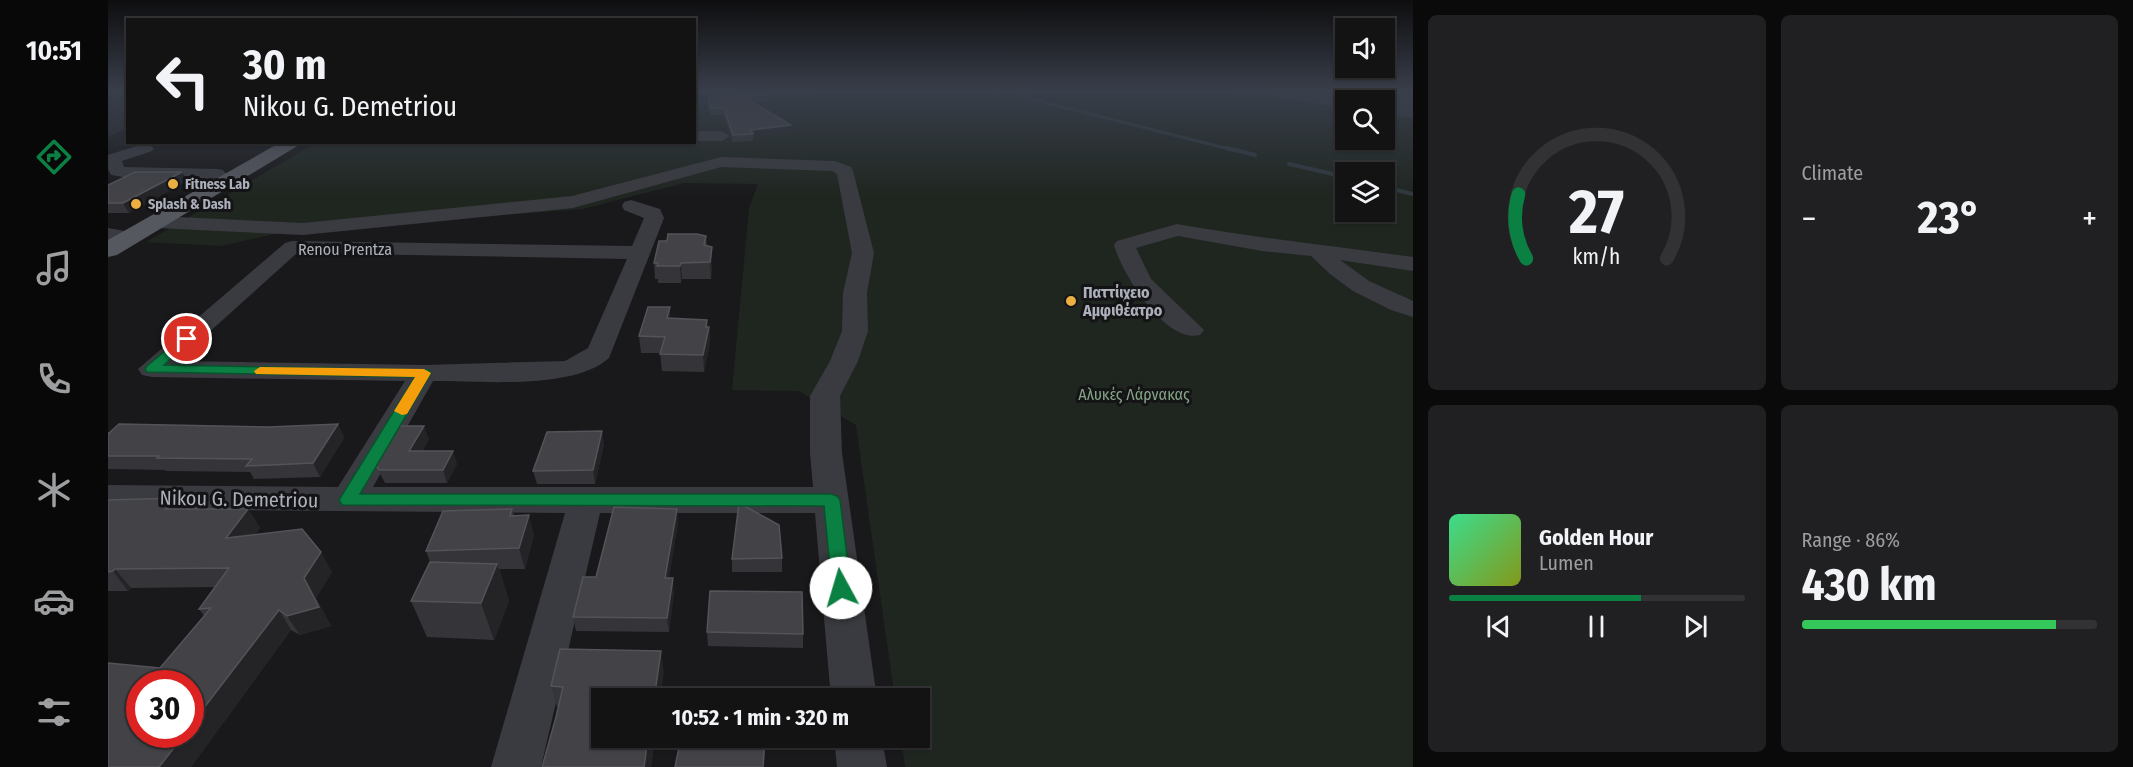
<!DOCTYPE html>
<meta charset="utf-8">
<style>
:root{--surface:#131314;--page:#202022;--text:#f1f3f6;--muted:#9d9ea0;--line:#323234;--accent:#0b8043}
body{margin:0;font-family:"Fira Sans Condensed",sans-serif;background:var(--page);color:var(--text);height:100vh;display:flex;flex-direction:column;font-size:22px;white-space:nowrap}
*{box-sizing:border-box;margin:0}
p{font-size:20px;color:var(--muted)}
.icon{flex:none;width:33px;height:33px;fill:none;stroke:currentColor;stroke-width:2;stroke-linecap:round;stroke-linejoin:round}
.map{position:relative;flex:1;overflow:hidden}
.drawer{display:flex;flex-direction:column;gap:15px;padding:15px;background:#0a0a0b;width:720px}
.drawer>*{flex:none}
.banner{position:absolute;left:18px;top:18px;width:570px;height:126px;border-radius:0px;box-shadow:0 2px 4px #0004,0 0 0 2px var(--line);background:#131314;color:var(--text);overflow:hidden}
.controls{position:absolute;left:1227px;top:18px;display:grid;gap:12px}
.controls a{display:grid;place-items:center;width:60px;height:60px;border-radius:0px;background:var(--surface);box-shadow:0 2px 4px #0004,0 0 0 2px var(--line);font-size:30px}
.speed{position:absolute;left:18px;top:670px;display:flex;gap:12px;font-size:30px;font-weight:700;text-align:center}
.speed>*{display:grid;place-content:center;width:78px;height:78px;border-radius:50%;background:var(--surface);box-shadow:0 2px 4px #0004,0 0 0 2px var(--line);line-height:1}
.speed .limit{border:9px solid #d22;background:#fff;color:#111}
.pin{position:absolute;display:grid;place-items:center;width:51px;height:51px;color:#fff;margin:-26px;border:3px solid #fff;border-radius:50%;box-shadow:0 2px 6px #0007}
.me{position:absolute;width:66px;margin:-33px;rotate:354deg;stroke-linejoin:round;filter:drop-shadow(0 0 4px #0008)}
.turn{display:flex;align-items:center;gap:21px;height:126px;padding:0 18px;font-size:27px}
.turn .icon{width:78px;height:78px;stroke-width:2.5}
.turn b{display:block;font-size:42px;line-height:51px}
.big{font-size:45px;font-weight:700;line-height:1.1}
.drawer .widget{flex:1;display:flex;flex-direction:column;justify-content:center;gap:9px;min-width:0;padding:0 21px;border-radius:9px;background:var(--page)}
.drawer .dial{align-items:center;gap:0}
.dial svg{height:156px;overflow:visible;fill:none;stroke:var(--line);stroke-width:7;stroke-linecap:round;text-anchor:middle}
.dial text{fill:var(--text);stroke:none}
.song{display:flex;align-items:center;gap:18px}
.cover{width:72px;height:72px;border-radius:9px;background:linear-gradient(135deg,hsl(150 70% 55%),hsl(70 70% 35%))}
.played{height:6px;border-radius:3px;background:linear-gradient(90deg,var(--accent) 65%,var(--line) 65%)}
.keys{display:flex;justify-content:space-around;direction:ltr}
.heat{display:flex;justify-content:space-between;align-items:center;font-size:33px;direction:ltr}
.charge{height:9px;border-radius:4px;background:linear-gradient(90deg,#34c759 86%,var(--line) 0)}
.drawer .tiles{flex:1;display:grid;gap:15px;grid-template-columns:repeat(2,1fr)}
.trip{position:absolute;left:483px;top:688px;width:339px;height:60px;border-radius:0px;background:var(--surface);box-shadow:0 2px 4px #0004,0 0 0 2px var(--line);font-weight:700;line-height:60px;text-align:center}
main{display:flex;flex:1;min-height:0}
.menu{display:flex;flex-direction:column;width:108px;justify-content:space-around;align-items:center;background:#080808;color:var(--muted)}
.menu .icon{width:42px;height:42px}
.menu .active{color:var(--accent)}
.menu b{font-size:27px;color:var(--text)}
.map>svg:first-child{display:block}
.built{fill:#252528}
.green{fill:#1f2620;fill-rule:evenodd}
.water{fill:#2f383f}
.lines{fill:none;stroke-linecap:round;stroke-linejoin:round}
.stream-far1{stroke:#2f383f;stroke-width:3}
.stream{stroke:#2f383f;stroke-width:4}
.minor{fill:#3a3b40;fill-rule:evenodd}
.major{fill:#56585f;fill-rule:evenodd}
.wall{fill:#353539}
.shaded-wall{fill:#242427}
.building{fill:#424247;stroke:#525459;stroke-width:1.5}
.route{fill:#0b8043;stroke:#07532c;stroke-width:1.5}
.slow{fill:#f59e0b}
.poi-dot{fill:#eab142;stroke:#141416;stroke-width:2}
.labels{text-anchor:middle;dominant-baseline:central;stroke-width:6;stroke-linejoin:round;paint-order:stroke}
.far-poi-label{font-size:14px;font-weight:bold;fill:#acb0ba;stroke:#141416;text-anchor:start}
.street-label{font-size:16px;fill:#acb0ba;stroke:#141416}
.poi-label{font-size:16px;font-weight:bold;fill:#acb0ba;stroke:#141416;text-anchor:start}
.park-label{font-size:16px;fill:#84a486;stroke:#141416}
.near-street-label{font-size:20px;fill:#acb0ba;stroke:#141416}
</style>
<main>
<nav class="menu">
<b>10:51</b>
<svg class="icon active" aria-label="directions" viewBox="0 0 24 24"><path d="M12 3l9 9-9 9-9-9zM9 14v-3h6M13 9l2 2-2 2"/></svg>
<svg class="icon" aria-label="music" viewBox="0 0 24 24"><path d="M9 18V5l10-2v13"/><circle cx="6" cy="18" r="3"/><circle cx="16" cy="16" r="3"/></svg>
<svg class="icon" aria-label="phone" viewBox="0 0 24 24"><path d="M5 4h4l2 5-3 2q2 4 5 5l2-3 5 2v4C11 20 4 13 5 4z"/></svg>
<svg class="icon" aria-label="climate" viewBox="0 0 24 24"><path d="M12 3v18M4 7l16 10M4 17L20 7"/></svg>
<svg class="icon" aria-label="car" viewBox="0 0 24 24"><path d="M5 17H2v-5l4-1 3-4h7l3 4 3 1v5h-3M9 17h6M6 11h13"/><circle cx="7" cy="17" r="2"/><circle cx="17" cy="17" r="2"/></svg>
<svg class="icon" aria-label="filters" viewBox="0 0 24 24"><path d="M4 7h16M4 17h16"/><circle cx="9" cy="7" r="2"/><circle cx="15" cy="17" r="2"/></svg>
</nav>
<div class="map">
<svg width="1305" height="767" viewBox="0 0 1305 767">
<rect width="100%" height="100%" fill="#19191b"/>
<!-- built -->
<path class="built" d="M 0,90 L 20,90 L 19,128 L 0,137 Z"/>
<!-- green -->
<path class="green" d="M 587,90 L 1305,90 L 1305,767 L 797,767 L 793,738 L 812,738 L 812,699 L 787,699 L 748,425 L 691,391 L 624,390 L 641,208 L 650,184 L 576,183 L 475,209 L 175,232 L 113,246 L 38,242 L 208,143 L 586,142 ZM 1238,100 L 1276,100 L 1276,140 L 1238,140 ZM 1238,172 L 1276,172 L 1276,212 L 1238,212 Z"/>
<!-- water -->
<path class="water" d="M 1119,90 L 1305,90 L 1305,118 L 1277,114 L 1276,100 L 1238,100 L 1237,108 Z"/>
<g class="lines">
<!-- stream-far1 -->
<path class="stream-far1" d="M 887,90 L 890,91
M 911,96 L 1125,150"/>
<!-- stream -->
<path class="stream" d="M 1119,148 L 1147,155
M 1181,164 L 1238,177
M 1276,187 L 1305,194"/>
<!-- minor -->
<path class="minor" d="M 586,131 L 614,131 L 622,136 L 614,141 L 586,141 Z
M 38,143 L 46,148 L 44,151 L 14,161 L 16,167 L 109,169 L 115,170 L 118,174 L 115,178 L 109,179 L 27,179 L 3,175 L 0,169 L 0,155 Z
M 613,157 L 727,161 L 743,167 L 745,171 L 766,253 L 759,293 L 760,331 L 750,361 L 732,396 L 734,453 L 769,699 L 723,699 L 707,513 L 492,513 L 433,767 L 383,767 L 457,513 L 0,509 L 0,485 L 230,487 L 297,381 L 44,377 L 34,375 L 30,369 L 177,243 L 184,241 L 524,246 L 536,218 L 516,210 L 514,206 L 516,202 L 523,200 L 552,209 L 556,218 L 501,358 C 466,390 373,381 325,381 L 265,487 L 705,487 L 702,453 L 702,396 L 722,361 L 734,331 L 735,293 L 744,253 L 729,174 L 724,171 L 613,167 L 465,208 L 195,235 L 49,228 L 42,226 L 39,222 L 42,218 L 49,216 L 195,223 L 464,196 ZM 189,253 L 519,259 L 480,348 L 457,361 L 316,365 L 69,361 Z
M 1069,224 C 1147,238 1226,246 1305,257 L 1305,271 L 1232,260 L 1261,281 L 1305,301 L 1305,317 L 1283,310 L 1245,291 L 1222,274 L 1203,256 L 1154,251 L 1070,236 L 1028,248 L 1043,279 L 1096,330 L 1092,335 C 1058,344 1014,274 1006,245 L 1009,241 Z
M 0,228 L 29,233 L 32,237 L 29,241 L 22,243 L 0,240 Z
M 726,738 L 774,738 L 779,767 L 729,767 Z"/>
<!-- major -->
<path class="major" d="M 173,142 L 196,142 L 9,255 L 0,257 L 0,240 Z"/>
</g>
<!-- wall -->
<path class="wall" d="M 600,90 L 706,90 L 706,93 L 660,93 L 661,95 L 661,101 L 644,102 L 683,125 L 683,132 L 645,137 L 645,141 L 625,142 L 616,115 L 602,115 Z
M 74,172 L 79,181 L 21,213 L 0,213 L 0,185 Z
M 598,236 L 599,246 L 604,263 L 603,279 L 574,279 L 573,283 L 550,283 L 550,279 L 547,279 L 546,263 L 559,241 Z
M 563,318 L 599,320 L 599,327 L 601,327 L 602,343 L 596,372 L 554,371 L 552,353 L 533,353 L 531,336 Z
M 230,424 L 236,438 L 212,477 L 146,479 L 142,472 L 58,471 L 57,470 L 0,469 L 0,433 Z
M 321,439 L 314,451 L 349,464 L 339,483 L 277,483 L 267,464 Z
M 496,444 L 487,484 L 429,484 L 425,471 Z
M 68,498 L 76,509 L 140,509 L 152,528 L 147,535 L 224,572 L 208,598 L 223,626 L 192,635 L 183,630 L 83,767 L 0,767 L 52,668 L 96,616 L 91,609 L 106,587 L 23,588 L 20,591 L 0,591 L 0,500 Z
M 404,509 L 406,515 L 426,535 L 417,569 L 391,569 L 401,601 L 386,640 L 319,637 L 303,601 L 322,562 L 318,551 Z
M 570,522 L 561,578 L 566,592 L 561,632 L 468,631 L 465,617 L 488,577 Z
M 674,558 L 674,572 L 624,572 L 624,559 Z
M 599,632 L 695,634 L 695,648 L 600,646 Z
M 556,672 L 494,738 L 547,738 L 543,767 L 448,717 L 451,707 L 449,707 L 443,686 Z"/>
<!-- shaded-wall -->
<path class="shaded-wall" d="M 683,125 L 683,132 L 645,137 L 643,130 Z
M 74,172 L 79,181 L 21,213 L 15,203 Z
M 604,247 L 604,263 L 603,279 L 602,262 Z
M 573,263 L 574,279 L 573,283 L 572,266 Z
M 562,307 L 563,323 L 559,318 Z
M 599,320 L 600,332 L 601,327 L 602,343 L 596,372 L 595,355 Z
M 230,424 L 236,438 L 212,477 L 205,463 Z
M 316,426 L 321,439 L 306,464 L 301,451 Z
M 494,431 L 496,444 L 487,484 L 485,470 Z
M 345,451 L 349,464 L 339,483 L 335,470 Z
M 68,498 L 81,517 L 58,509 Z
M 140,509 L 152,528 L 130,558 L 118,538 Z
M 569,509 L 570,522 L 559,592 L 557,578 Z
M 421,515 L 426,535 L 417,569 L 411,548 Z
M 213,552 L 224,572 L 208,598 L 223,626 L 192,635 L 179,616 L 196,578 Z
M 389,564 L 401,601 L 386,640 L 373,603 Z
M 7,569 L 23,588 L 20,591 L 5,571 Z
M 565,578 L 566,592 L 561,632 L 559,618 Z
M 171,610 L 183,630 L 83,767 L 51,767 L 76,735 L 82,735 L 82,726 Z
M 553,651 L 556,672 L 552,699 L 546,699 Z
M 540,738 L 547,738 L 543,767 L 536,767 Z
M 657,738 L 658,738 L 656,767 L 655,767 Z"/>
<!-- building -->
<path class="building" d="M 600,90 L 658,90 L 661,95 L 634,96 L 683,125 L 643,130 L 645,134 L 625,135 L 616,108 L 602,108 Z
M 27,172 L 74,172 L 15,203 L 0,203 L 0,185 Z
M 560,234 L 589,234 L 598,236 L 596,245 L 604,247 L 602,262 L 573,263 L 572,266 L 549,266 L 550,263 L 546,263 L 551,241 L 559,241 Z
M 540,307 L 562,307 L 559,318 L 599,320 L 598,327 L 601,327 L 595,355 L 552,354 L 557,337 L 531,336 Z
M 11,424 L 161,427 L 230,424 L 205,463 L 138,466 L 144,459 L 49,458 L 51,456 L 0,456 L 0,433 L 1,433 Z
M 290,426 L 316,426 L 301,451 L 345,451 L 335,470 L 271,470 L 267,464 Z
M 494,431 L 485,470 L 425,471 L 439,432 Z
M 68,498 L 58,509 L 140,509 L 118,538 L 194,529 L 213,552 L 196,578 L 211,607 L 179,616 L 171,610 L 82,726 L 82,684 L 32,684 L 32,735 L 76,735 L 51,767 L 0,767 L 0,663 L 52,668 L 103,608 L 91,609 L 121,568 L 7,569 L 5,571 L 0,572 L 0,500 Z
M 631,503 L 671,525 L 674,558 L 624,559 Z
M 506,507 L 569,509 L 557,578 L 565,578 L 559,618 L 465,617 L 475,577 L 488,577 Z
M 404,509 L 402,516 L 421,515 L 411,548 L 318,551 L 335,511 Z
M 322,562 L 389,564 L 373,603 L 303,601 Z
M 602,591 L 694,592 L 695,634 L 599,632 Z
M 452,649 L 553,651 L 546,699 L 494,699 L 494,738 L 540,738 L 536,767 L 434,767 L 448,717 L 455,687 L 443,686 Z
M 573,738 L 657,738 L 655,767 L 567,767 Z"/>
<!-- sky -->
<linearGradient id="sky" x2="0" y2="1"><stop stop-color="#0e0e0f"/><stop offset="0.46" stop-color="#383e4a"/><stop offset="1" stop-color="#383e4a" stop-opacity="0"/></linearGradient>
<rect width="1305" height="197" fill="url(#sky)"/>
<!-- route -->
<path class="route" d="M 79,335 L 85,339 L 83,341 L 56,365 L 321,370 L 323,373 L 252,494 L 723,494 L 729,496 L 732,500 L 743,588 L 740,594 L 733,596 L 727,594 L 724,588 L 716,506 L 234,505 L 231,500 L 307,377 L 39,372 L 37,369 L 39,366 L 75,336 Z"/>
<!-- slow -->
<path class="slow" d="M 152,367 L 316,369 L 323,373 L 299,414 L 294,415 L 286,411 L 307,377 L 148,374 L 146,371 Z"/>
<!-- markers -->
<g class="poi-dot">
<circle cx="65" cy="184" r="6"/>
<circle cx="28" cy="204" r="6"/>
<circle cx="963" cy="301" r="6"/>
</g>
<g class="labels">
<!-- far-poi labels -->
<g class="far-poi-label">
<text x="77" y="184">Fitness Lab</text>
<text x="40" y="204">Splash &amp; Dash</text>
</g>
<!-- street labels -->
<g class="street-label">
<text x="237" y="249">Renou Prentza</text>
</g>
<!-- poi labels -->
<g class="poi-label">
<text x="975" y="292">Παττίιχειο<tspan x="975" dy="18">Αμφιθέατρο</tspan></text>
</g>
<!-- park labels -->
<g class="park-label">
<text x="1026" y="394">Αλυκές Λάρνακας</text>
</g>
<!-- near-street labels -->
<g class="near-street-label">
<text transform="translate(131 499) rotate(1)">Nikou G. Demetriou</text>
</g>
</g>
</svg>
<div class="controls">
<a><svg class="icon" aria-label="sound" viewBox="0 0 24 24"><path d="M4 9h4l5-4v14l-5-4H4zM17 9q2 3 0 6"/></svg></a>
<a><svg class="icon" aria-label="search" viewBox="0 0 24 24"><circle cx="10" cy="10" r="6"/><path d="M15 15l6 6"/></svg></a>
<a><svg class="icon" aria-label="layers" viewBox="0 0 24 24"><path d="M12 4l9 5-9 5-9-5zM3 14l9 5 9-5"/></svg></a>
</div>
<div class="speed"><div class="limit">30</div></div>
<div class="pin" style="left:79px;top:339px;background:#d93025"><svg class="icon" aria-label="arrive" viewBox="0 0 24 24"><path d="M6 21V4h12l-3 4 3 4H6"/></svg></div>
<svg class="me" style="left:733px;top:588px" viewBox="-20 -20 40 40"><circle r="19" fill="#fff"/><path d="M0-13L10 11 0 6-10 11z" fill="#0b8043"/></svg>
<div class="trip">10:52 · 1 min · 320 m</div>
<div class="banner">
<div class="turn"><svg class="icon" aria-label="left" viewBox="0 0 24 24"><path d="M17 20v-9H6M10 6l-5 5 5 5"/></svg><div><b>30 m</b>Nikou G. Demetriou</div></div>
</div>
</div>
<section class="drawer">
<div class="tiles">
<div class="widget dial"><svg viewBox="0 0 100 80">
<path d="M14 69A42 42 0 1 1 86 69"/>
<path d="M14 69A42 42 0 0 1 10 36" stroke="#0b8043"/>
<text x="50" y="56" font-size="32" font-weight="700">27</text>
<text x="50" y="72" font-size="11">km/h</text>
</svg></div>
<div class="widget"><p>Climate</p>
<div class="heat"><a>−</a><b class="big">23°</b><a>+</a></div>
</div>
<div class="widget">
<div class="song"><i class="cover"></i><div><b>Golden Hour</b><p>Lumen</p></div></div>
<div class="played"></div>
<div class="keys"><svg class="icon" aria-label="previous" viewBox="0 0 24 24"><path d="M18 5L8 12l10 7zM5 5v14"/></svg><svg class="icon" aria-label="pause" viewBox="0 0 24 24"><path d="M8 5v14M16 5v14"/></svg><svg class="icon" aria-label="next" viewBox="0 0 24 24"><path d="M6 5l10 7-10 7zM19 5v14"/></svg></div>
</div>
<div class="widget"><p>Range · 86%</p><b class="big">430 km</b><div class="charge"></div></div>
</div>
</section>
</main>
